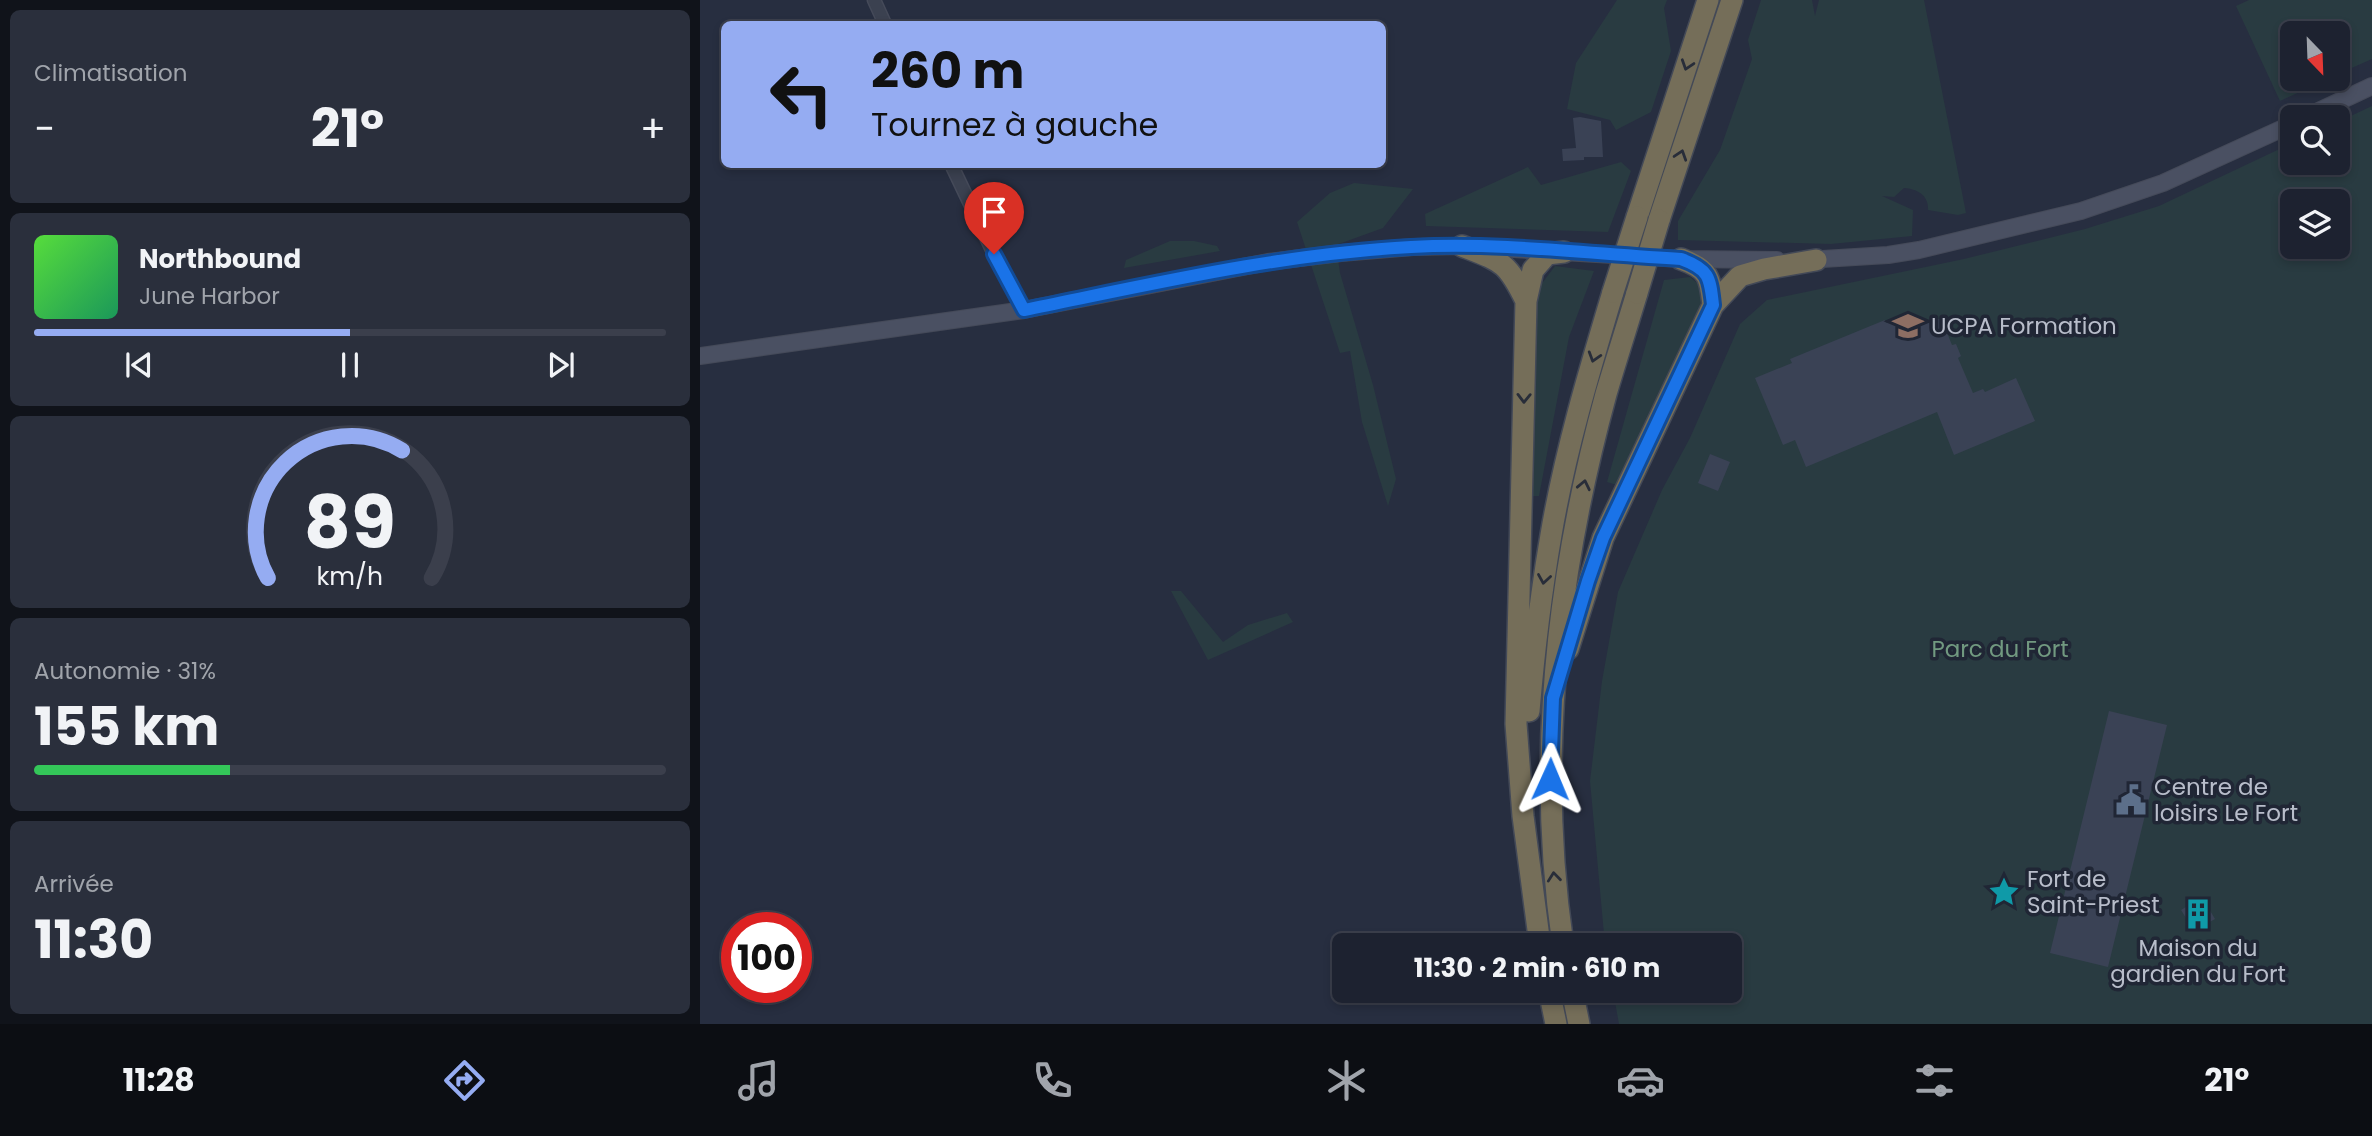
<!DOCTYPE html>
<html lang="fr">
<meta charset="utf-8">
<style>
:root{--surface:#1d2230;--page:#2a2f3c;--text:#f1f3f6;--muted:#a0a4ab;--line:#3b3f4c;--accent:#95acf2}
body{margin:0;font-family:Poppins,sans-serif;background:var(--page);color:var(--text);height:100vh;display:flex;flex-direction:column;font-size:26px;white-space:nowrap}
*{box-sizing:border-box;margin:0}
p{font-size:23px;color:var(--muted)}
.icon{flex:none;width:38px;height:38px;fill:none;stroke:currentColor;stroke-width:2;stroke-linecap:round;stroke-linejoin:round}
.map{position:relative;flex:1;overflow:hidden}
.drawer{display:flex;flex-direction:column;gap:10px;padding:10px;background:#10131a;width:700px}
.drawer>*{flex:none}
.guide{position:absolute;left:21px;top:21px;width:665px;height:147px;border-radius:10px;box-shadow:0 4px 10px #0003,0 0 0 2px var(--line);background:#95acf2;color:#111;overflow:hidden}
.needle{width:46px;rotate:157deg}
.controls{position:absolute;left:1580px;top:21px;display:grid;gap:14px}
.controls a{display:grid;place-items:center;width:70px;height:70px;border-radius:10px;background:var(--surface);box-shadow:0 4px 10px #0003,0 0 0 2px var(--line);font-size:35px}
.speed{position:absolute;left:21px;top:912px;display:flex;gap:14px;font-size:35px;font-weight:700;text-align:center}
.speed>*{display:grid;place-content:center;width:91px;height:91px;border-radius:50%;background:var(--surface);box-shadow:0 4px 10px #0003,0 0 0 2px var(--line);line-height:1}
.speed .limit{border:10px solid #d22;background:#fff;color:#111}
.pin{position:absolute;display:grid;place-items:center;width:60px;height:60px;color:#fff;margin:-72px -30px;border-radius:50% 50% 50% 0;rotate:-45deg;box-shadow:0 0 7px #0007}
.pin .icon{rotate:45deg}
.me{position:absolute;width:77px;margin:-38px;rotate:1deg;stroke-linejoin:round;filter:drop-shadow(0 0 5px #0008)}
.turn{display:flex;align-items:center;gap:24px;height:147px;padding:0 35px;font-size:32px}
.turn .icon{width:91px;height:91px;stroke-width:2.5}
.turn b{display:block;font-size:49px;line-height:60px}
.big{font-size:52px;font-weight:700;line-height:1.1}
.drawer .tile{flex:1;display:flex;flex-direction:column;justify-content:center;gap:10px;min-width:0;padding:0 24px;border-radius:10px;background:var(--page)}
.drawer .dial{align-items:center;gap:0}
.dial svg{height:182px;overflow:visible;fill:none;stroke:var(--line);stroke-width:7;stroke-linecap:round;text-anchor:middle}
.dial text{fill:var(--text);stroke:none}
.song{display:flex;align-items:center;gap:21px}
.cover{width:84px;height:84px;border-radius:10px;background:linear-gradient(135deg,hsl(110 70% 55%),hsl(150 70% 35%))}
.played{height:7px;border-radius:4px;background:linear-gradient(90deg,var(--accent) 50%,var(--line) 50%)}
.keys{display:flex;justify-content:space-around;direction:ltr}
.heat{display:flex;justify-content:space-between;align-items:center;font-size:38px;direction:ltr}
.charge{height:10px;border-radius:5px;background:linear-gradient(90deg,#34c759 31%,var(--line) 0)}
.trip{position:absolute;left:632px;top:933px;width:410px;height:70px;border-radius:10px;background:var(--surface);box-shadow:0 4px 10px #0003,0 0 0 2px var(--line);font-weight:700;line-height:70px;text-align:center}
.tabs{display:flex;height:112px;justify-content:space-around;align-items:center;background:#0c0e13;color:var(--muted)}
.tabs .icon{width:49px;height:49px}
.tabs .on{color:var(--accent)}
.tabs b{font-size:32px;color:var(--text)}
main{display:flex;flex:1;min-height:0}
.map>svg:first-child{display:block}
.green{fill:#293b41;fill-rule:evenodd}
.building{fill:#3a4255}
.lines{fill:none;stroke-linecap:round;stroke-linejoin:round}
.street-casing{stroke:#454a59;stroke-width:15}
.secondary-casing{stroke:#454a59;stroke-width:18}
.highway-casing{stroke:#434957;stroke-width:24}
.street{stroke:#3b4150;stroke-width:12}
.secondary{stroke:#4a5062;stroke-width:16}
.highway{stroke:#756e59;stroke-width:21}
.highway-bridge-casing{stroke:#434957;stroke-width:24;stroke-linecap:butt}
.highway-bridge{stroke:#756e59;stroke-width:21}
.oneway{stroke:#282d39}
.route-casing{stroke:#114b97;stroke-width:18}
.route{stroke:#1a73e8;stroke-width:12}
.labels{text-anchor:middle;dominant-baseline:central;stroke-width:7;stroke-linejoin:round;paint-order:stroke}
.poi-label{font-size:23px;fill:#b8bdca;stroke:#202635;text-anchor:start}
.park-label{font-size:23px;fill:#719980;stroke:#202635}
</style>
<main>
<section class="drawer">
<div class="tile"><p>Climatisation</p>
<div class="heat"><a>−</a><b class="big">21°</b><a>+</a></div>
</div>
<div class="tile">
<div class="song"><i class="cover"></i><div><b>Northbound</b><p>June Harbor</p></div></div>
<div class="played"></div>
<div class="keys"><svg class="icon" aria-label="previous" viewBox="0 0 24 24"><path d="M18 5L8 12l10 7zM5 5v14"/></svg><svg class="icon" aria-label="pause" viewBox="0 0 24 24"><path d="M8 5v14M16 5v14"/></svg><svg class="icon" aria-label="next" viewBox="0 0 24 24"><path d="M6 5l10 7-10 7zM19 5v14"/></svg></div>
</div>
<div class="tile dial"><svg viewBox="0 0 100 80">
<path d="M14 69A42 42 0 1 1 86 69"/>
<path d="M14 69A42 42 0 0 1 73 13" stroke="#95acf2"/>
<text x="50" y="56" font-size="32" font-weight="700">89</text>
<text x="50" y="72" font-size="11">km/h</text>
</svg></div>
<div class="tile"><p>Autonomie · 31%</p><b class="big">155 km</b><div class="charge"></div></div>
<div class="tile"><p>Arrivée</p><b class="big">11:30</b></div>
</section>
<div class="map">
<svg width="1672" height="1024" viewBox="0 0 1672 1024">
<rect width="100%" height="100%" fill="#272e40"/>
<!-- green -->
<path class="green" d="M 917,0 L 967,0 L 964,8 L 971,51 L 951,112 L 916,130 L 910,120 L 867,109 L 876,63 Z
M 1061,0 L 1112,0 L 1115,16 L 1119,0 L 1224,0 L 1266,213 L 1258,215 L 1228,210 C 1229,195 1217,189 1204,188 L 1194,197 L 1182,196 L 1213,210 L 1212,236 L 1131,244 L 978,240 L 978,221 L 1020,150 L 1052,59 L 1048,40 Z
M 1549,0 L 1672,0 L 1672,59 L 1638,74 L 1638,33 L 1592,33 L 1592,79 L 1628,79 L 1580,101 L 1536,6 Z
M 1672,106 L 1672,1024 L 919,1024 L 913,991 L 1029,990 L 1029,945 L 905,945 L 890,781 L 902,681 L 918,592 L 962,490 L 990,438 L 1040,324 L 1067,300 L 1264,259 L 1385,229 L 1459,206 L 1592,143 L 1592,163 L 1638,163 L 1638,122 ZM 1592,201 L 1638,201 L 1638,247 L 1592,247 Z
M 921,162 L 931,171 L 908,232 L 726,226 L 725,214 L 828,167 L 841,185 Z
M 654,183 L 713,189 L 683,228 L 636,245 L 640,273 L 673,385 L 696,479 L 688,506 L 662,422 L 650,351 L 640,353 L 597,222 L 630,193 Z
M 470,241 L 494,241 L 517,246 L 520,251 L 424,268 L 426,260 Z
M 855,266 L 894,271 L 869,337 L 839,496 L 831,496 L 837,290 Z
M 990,277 L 1002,287 L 1000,313 L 917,485 L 907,482 L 964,280 Z
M 471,591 L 481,591 L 523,642 L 548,625 L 587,613 L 593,622 L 508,660 Z"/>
<!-- building -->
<path class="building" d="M 880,117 L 901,121 L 903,157 L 884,157 L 884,160 L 863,161 L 862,149 L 876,148 L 873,118 Z
M 1211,313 L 1217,327 L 1241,318 L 1252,345 L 1256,344 L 1261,356 L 1258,358 L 1273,393 L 1283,389 L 1285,392 L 1316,378 L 1335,421 L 1254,455 L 1237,412 L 1106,467 L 1095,440 L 1083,445 L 1055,378 L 1092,363 L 1090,359 L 1185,320 L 1186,323 Z
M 1010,454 L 1030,462 L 1018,491 L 998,483 Z
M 1409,711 L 1467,725 L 1408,967 L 1350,953 Z
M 1502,897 L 1515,919 L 1494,931 L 1481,910 Z"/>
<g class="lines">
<!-- street casing -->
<g class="street-casing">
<path id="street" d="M 174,0 L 185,24
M 251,164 L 294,254 L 324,310"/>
</g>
<!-- secondary casing -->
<g class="secondary-casing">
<path id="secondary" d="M 1606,117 L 1672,86
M 1106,260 L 1188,255 L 1219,250 L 1381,211 L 1463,183 L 1592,124
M 0,356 L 324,310 L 568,262 L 641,253 L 713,247 L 762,246 L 981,259 L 1077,260"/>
</g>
<!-- highway casing -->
<g class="highway-casing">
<path id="highway" d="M 937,217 L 1008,0
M 959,220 L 1032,0
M 762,246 C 803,262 807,262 826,301
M 981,259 C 1009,269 1010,277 1013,305
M 868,649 L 903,538 L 1013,305 L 1040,276 L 1064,269 L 1116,260
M 829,711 C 834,652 841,593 851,535 C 865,452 889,372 913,292
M 840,945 L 823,816 L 816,724 L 826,301 L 833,270 L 847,254 L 864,252
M 863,945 C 836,761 857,573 906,394 C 916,360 927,326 937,293
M 849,990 L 856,1024
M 872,990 L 879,1024"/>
</g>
<!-- street -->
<use href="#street" class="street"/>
<!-- secondary -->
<use href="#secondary" class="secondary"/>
<!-- highway -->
<use href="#highway" class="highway"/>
<!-- highway-bridge casing -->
<g class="highway-bridge-casing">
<path id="highway-bridge" d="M 913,292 L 937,217
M 937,293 L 959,220"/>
</g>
<!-- highway-bridge -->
<use href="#highway-bridge" class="highway-bridge"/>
</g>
<!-- one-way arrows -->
<defs><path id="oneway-chevron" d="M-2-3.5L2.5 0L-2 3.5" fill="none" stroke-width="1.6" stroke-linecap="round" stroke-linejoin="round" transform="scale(1.75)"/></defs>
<g class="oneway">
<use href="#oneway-chevron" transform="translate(987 65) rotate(108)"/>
<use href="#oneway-chevron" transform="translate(981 155) rotate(-72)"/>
<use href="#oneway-chevron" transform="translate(894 357) rotate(107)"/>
<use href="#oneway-chevron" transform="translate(824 398) rotate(91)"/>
<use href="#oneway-chevron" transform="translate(884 485) rotate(-78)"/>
<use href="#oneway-chevron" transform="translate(844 579) rotate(99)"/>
<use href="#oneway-chevron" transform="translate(854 877) rotate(-96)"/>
</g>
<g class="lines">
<!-- route casing -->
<g class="route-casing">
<path id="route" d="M 294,254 L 324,310 C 452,284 580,254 711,247 C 801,242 892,254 981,259 C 1009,269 1010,277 1013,305 L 903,538 L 888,581 L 853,698 L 850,779"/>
</g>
<!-- route -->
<use href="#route" class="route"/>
</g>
<!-- icons -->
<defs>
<g id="university-bare" transform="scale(2.415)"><path d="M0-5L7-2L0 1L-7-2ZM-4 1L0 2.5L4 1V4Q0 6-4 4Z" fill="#8d6e63" stroke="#202635" stroke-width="2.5" paint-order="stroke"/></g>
<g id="civic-bare" transform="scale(2.415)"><path d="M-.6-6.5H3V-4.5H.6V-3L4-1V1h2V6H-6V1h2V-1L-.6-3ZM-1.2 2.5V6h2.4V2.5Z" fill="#5c6f8a" stroke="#202635" stroke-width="2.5" paint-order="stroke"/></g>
<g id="sight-bare" transform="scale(2.415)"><path d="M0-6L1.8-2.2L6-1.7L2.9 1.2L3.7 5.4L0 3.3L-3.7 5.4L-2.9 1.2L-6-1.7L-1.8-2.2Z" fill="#0f9aa8" stroke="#202635" stroke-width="2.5" paint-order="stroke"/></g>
<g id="building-bare" transform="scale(2.415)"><path d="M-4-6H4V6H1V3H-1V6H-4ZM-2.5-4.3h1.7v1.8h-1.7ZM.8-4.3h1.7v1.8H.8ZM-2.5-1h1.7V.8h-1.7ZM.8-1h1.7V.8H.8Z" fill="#0f9aa8" stroke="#202635" stroke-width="2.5" paint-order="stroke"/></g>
</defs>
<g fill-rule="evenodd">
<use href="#university-bare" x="1208" y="326"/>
<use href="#civic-bare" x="1431" y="800"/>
<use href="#sight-bare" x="1304" y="892"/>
<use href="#building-bare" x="1498" y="914"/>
</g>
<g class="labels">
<!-- poi labels -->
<g class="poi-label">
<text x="1231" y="326">UCPA Formation</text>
<text x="1454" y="787">Centre de<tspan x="1454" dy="26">loisirs Le Fort</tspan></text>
<text x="1327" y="879">Fort de<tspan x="1327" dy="26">Saint-Priest</tspan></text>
<text x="1498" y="948" text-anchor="middle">Maison du<tspan x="1498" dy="26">gardien du Fort</tspan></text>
</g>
<!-- park labels -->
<g class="park-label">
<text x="1300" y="649">Parc du Fort</text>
</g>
</g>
</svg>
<div class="controls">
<a><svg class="needle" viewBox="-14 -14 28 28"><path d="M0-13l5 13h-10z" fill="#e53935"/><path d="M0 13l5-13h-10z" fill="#a0a4ab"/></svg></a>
<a><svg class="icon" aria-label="search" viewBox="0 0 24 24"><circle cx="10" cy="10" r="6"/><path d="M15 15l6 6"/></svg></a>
<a><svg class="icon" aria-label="layers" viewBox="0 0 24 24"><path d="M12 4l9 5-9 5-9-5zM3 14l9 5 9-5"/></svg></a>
</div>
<div class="speed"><div class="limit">100</div></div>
<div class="pin" style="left:294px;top:254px;background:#d93025"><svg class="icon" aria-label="arrive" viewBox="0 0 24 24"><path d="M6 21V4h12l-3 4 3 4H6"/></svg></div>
<svg class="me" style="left:850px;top:779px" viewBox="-20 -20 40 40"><path d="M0-17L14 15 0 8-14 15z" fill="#1a73e8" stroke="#fff" stroke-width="4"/></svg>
<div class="trip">11:30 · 2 min · 610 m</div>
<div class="guide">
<div class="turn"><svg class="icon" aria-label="left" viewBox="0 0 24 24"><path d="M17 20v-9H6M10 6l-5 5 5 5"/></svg><div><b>260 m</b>Tournez à gauche</div></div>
</div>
</div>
</main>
<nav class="tabs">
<b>11:28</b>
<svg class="icon on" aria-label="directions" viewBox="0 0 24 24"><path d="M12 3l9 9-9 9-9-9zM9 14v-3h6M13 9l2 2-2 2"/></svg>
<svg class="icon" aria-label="music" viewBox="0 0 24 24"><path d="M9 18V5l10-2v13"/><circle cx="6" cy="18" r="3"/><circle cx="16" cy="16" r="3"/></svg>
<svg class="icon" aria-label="phone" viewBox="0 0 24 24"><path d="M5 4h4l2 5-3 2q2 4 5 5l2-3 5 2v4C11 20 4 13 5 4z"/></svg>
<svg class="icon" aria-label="climate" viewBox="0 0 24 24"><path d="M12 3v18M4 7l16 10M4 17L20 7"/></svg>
<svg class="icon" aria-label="car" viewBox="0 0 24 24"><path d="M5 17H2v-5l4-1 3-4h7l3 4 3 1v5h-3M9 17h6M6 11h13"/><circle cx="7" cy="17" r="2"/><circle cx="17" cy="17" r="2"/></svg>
<svg class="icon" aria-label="filters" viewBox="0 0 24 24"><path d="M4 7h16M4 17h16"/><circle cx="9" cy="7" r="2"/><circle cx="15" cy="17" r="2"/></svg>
<b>21°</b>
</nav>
